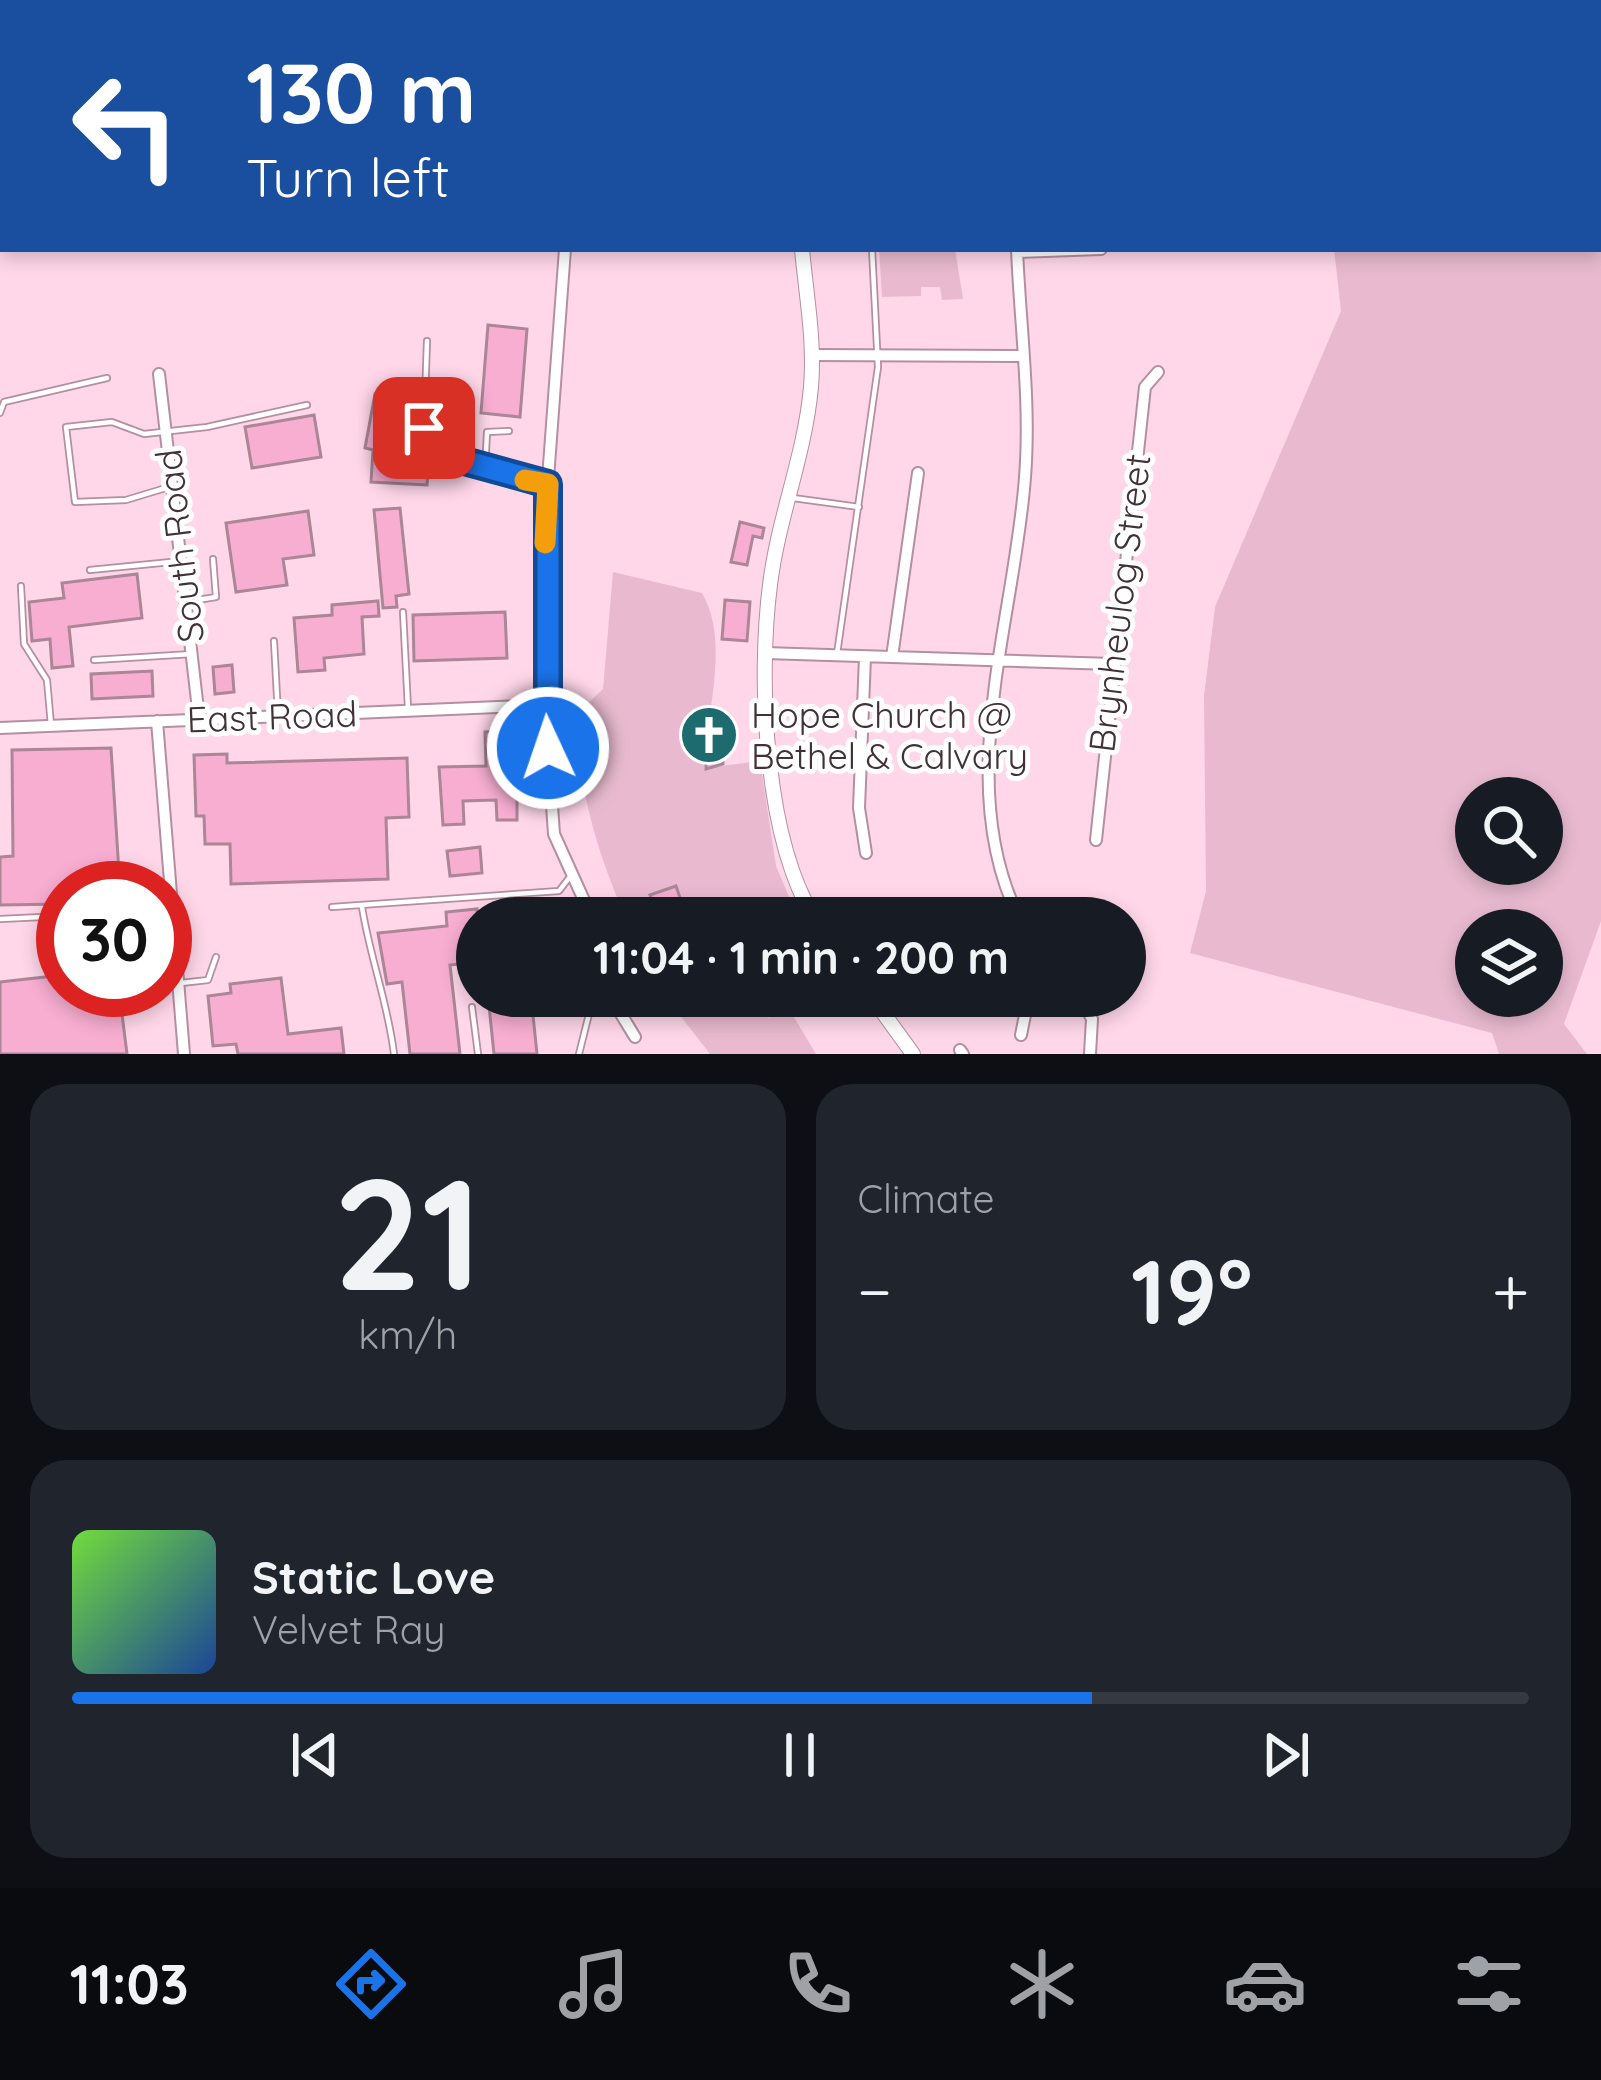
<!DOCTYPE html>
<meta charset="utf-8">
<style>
:root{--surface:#171b24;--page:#20242c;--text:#f1f3f6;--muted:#9ea1a6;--line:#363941;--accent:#1a73e8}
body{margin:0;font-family:Quicksand,sans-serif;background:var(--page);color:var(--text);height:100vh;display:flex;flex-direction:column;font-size:45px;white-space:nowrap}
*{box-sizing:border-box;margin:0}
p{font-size:39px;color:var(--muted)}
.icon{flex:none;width:66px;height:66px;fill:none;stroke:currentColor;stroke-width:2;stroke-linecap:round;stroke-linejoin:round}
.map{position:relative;height:1054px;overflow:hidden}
.details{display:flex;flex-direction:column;gap:30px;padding:30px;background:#0d0f14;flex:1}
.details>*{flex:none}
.hud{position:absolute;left:0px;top:0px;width:1602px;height:252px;box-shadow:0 6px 18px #0003;background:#1a4fa0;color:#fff;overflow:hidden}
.fabs{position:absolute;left:1455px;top:777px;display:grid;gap:24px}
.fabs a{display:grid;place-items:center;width:108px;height:108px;border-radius:50%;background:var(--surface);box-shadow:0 6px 18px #0003;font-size:60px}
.speed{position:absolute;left:36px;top:861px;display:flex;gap:24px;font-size:60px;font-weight:700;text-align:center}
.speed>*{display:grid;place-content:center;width:156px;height:156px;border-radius:50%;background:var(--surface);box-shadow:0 6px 18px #0003;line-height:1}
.speed .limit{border:18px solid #d22;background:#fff;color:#111}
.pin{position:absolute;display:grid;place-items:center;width:102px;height:102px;color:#fff;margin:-51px;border-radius:24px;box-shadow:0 6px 18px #0006}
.me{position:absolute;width:132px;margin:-66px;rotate:357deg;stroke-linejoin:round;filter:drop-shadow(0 0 9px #0008)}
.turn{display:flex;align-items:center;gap:42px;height:252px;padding:0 48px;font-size:54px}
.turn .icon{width:156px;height:156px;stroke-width:2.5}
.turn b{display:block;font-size:84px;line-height:102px}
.big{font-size:90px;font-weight:800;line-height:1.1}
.details .tile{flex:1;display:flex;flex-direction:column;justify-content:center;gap:18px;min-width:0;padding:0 42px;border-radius:36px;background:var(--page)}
.details .dial{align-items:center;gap:0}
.dial b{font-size:156px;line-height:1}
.song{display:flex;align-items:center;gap:36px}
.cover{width:144px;height:144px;border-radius:18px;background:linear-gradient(135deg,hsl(100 70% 55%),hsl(220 70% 35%))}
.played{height:12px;border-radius:6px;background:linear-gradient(90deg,var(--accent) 70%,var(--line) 70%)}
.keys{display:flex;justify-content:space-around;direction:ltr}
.heat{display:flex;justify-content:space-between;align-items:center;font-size:66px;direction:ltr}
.details .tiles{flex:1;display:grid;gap:30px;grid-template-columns:1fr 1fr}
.tile:last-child{grid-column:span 2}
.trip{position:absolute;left:456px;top:897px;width:690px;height:120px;border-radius:60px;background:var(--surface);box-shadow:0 6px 18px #0003;font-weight:800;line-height:120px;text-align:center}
.dock{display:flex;height:192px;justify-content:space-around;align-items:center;background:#090b0e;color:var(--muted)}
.dock .icon{width:84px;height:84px}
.dock .current{color:var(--accent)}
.dock b{font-size:54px;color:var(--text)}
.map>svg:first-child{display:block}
.green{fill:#e9bacf;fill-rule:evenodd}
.building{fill:#f8aed1;stroke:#aa8696;stroke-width:3}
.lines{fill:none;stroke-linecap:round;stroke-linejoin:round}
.service-casing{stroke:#b48fa0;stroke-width:8}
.minor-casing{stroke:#b48fa0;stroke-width:14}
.tertiary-casing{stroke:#b48fa0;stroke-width:16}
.service{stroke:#fff;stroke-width:4.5}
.minor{stroke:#fff;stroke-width:10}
.tertiary{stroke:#fff;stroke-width:14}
.route-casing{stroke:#114b97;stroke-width:30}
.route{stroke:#1a73e8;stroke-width:21}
.slow{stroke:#f59e0b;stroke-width:21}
.labels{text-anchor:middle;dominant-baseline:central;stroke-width:10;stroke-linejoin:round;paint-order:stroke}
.street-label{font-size:36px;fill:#413138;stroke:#fff}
.poi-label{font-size:36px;fill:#413138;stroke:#fff;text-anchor:start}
</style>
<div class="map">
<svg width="1601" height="1054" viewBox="0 0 1601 1054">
<rect width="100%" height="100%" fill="#ffd7e9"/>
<!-- green -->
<path class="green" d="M 811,0 L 1601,0 L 1601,921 L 1564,1024 L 1587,1054 L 1499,1054 L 1492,1033 L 1190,953 L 1206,891 L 1204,696 L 1215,607 L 1341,311 L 1334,249 L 1599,249 L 1599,3 ZM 1476,798 L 1542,798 L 1542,864 L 1476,864 ZM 1476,930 L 1542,930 L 1542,996 L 1476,996 Z
M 879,249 L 955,249 L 963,299 L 942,300 L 940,287 L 921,287 L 921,296 L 882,297 Z
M 613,572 L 702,593 C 731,642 705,719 704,768 L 760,761 L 776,866 L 798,918 L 740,914 L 626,918 C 597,853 576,783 578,713 L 603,689 Z
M 665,996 L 751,996 L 769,1018 L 786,1004 L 816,1054 L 710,1054 Z"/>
<!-- building -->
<path class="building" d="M 488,325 L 527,329 L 520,417 L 481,413 Z
M 375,394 L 404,400 L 392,456 L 429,459 L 427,485 L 371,482 L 373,450 L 365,448 Z
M 314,415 L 321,457 L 252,468 L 245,427 Z
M 400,508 L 409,594 L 396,596 L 397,607 L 383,608 L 374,510 Z
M 308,511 L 314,555 L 283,559 L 287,585 L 236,592 L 226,523 Z
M 740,522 L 764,528 L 762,538 L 753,536 L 747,565 L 731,562 Z
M 137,574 L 142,618 L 69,627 L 73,666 L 52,668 L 50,639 L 32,641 L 29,602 L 64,598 L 62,583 Z
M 725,600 L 750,602 L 747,641 L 722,639 Z
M 378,601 L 379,616 L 362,617 L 364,654 L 324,658 L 325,670 L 298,672 L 294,618 L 332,615 L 332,605 Z
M 505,612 L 507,658 L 414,661 L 413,615 Z
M 232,665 L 234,692 L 215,694 L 213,667 Z
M 152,671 L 153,696 L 92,699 L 91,674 Z
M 705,725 L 722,725 L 723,764 L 706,769 Z
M 517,731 L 517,820 L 497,820 L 496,800 L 463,801 L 464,824 L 443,825 L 439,767 L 486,766 L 485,732 Z
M 111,748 L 120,888 L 63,888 L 63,904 L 0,905 L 0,857 L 13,856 L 12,750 Z
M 227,754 L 227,763 L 407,758 L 409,817 L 386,818 L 388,879 L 231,884 L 230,844 L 205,844 L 204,816 L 196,816 L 194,755 Z
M 480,847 L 482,873 L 450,876 L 447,851 Z
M 676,886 L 687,918 L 658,918 L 650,895 Z
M 477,909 L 477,962 L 450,965 L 460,1054 L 410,1054 L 402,982 L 387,984 L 378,933 L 447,926 L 446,912 Z
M 63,975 L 63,990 L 119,990 L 127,1054 L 0,1054 L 0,982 Z
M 281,978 L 288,1034 L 341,1028 L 344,1054 L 238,1054 L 236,1044 L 213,1046 L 208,996 L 231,993 L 230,984 Z
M 488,996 L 531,996 L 537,1054 L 494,1054 Z"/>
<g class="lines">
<!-- service casing -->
<g class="service-casing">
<path id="service" d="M 278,0 L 279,3
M 0,53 L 3,56
M 0,145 L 3,141
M 427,341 L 424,428 L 439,436 L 446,456 L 547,484
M 0,413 L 4,402 L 107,378
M 485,471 L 487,432 L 509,431
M 169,487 L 126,500 L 75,502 L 66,427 L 112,422 L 144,434 L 207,427 L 307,405
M 793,498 L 859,507
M 90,570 L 181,561
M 21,586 L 24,644 L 47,680 L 51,725
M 185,602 L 216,597 L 213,559
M 403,612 L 408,708
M 274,641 L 278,715
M 837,654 L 878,367 L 872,249
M 94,660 L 192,654
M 332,907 L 559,891 L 569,878
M 362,907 C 370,958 388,1003 394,1054
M 0,919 L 63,916
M 181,983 L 208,980 L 216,957
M 472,1007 L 478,1054
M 579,1054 L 589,1014 L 607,996"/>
</g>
<!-- minor casing -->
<g class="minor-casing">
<path id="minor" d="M 262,0 L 264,3
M 584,3 L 584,0
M 565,249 L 545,519 L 545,705 L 554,834 L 592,918
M 1017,249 C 1020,324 1031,402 1025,477 C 1015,619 952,783 1019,918
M 1017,252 L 1101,249
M 812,355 L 1021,356
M 159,374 L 199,718
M 765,653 L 1112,664
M 865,657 L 859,808 L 866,853
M 892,657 L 918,473
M 157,721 L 184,1054
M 0,728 L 545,705
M 1096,840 L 1145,387 L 1158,372
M 610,996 L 635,1037
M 992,996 L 1089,1007
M 1080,996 L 1092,1019 L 1090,1054
M 886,1014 L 908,996
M 1021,1035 L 1028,1000
M 960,1050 L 963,1054"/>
</g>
<!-- tertiary casing -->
<g class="tertiary-casing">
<path id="tertiary" d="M 782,0 L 784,3
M 802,249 C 806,294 815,341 811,387 C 805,455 778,518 770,585 C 758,678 764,836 814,918
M 871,996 L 913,1054"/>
</g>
<!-- service -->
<use href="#service" class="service"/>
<!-- minor -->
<use href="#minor" class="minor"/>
<!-- tertiary -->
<use href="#tertiary" class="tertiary"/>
</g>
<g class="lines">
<!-- route casing -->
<g class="route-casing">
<path id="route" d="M 424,428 L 439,436 L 446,456 L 548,484 L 548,748"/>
</g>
<!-- route -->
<use href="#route" class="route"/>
<!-- slow -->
<path class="slow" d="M 525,480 L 548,484 L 545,543"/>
</g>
<!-- icons -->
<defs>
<g id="church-disc" transform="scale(3)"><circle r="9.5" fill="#1d6a6f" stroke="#fff"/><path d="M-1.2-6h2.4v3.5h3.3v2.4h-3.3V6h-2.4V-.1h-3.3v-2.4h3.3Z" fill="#fff"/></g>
</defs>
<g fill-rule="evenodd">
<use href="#church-disc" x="709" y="735"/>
</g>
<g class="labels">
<!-- street labels -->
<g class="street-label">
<text transform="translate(179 546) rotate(-97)">South Road</text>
<text transform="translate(1119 603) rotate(-83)">Brynheulog Street</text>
<text transform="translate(272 716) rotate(-2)">East Road</text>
</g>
<!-- poi labels -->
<g class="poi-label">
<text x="751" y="714">Hope Church @<tspan x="751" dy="41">Bethel &amp; Calvary</tspan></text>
</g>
</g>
</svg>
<div class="fabs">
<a><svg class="icon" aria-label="search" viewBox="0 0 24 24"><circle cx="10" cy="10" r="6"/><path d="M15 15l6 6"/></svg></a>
<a><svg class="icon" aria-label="layers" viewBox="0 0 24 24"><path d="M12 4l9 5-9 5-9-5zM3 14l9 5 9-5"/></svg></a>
</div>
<div class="speed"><div class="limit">30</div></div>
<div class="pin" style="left:424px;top:428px;background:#d93025"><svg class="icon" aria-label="arrive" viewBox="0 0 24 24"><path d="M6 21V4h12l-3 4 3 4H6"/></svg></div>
<svg class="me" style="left:548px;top:748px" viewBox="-20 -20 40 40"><circle r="17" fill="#1a73e8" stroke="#fff" stroke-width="3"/><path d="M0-11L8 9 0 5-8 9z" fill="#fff"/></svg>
<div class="trip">11:04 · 1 min · 200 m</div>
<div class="hud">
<div class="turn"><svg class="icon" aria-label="left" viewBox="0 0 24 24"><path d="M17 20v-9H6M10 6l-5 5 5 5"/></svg><div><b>130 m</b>Turn left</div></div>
</div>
</div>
<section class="details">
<div class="tiles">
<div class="tile dial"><b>21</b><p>km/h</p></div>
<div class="tile"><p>Climate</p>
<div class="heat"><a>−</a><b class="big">19°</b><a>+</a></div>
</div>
<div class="tile">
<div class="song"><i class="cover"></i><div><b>Static Love</b><p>Velvet Ray</p></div></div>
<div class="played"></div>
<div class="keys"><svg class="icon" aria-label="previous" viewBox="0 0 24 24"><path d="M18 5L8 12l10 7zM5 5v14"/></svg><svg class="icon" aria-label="pause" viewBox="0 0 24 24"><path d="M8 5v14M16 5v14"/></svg><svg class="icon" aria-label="next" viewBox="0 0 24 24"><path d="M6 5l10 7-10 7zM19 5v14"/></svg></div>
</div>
</div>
</section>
<nav class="dock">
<b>11:03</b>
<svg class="icon current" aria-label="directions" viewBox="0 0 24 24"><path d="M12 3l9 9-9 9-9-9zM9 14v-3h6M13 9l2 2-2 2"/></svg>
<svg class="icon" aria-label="music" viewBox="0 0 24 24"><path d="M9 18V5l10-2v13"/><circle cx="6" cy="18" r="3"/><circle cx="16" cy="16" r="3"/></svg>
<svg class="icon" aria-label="phone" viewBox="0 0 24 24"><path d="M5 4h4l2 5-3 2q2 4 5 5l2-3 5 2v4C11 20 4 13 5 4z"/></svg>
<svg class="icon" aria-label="climate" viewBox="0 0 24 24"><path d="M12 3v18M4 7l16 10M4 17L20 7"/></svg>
<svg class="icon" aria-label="car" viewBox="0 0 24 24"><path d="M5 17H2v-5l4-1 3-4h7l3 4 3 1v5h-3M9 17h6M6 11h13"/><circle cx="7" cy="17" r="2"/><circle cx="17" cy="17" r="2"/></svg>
<svg class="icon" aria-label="filters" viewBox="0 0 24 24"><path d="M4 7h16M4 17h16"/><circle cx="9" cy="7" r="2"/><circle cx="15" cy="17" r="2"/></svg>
</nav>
